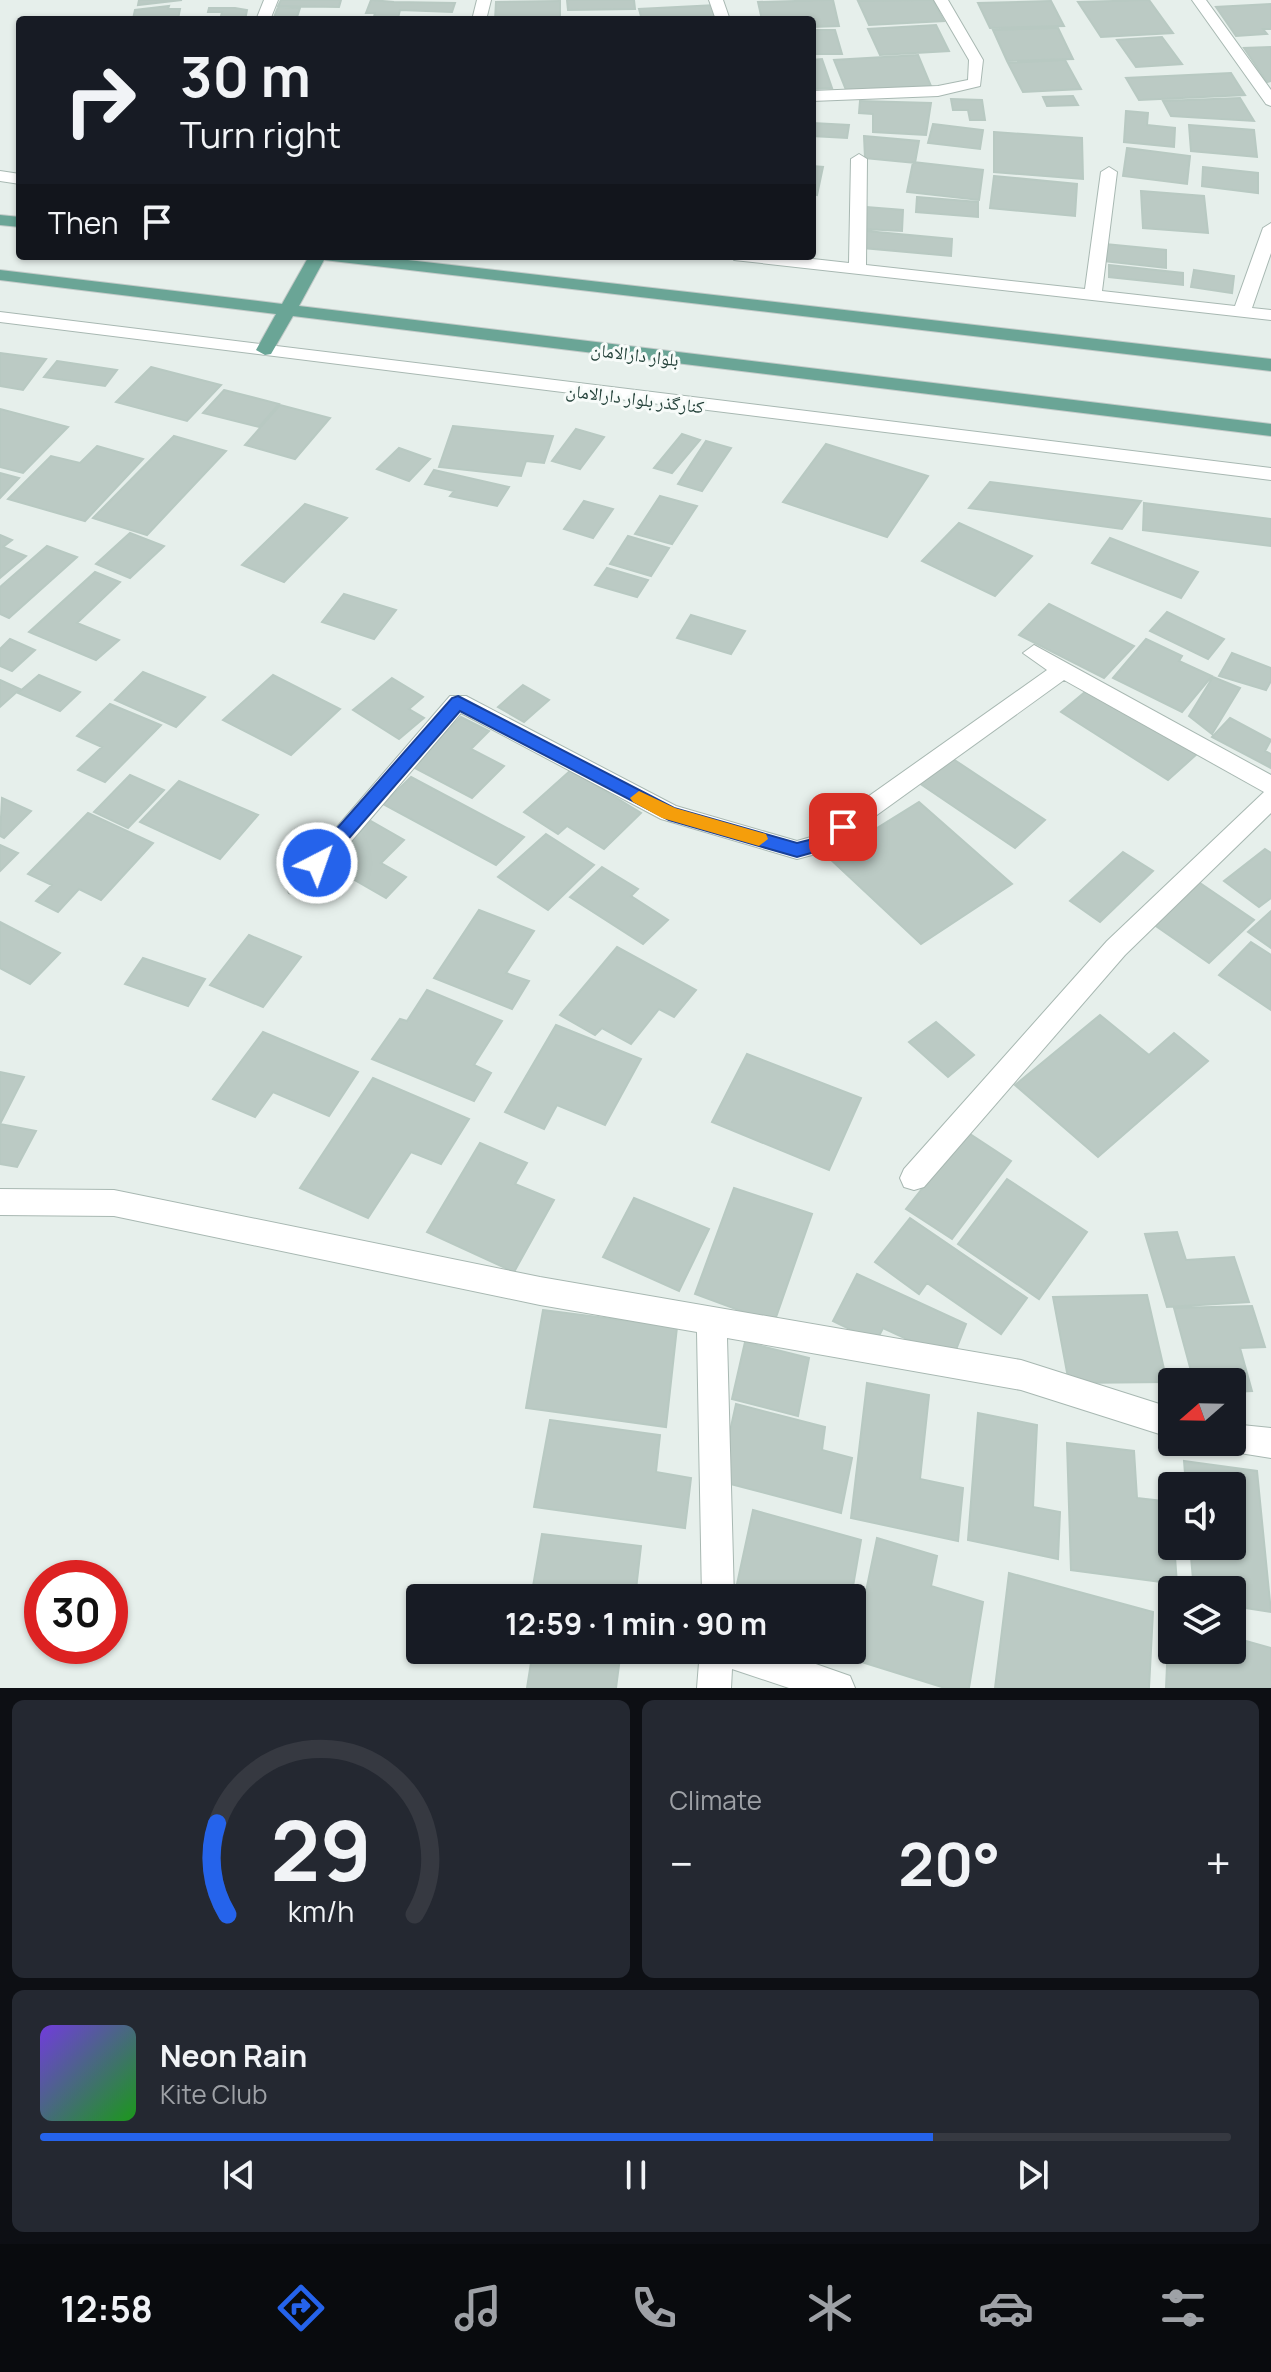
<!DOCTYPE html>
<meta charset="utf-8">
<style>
:root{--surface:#171b24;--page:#242831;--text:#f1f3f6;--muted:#9ea1a6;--line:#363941;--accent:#2563eb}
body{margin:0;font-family:Manrope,"Noto Naskh Arabic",sans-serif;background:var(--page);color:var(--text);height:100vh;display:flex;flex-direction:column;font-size:30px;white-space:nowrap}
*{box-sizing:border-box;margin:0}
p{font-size:26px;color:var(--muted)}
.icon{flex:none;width:44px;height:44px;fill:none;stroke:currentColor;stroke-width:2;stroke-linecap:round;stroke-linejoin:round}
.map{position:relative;height:1688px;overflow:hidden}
.drawer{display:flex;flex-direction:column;gap:12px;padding:12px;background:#0d0f14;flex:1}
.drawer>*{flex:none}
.top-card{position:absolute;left:16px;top:16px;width:800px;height:244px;border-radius:8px;box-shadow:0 2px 6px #0004;background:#171b24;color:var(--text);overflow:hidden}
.needle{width:52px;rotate:250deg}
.fabs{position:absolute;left:1158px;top:1368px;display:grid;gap:16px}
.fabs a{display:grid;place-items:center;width:88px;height:88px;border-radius:8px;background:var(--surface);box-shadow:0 2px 6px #0004;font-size:40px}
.speed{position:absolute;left:24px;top:1560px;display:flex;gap:16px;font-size:40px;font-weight:700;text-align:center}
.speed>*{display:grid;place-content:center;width:104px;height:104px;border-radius:50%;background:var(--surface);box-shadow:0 2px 6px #0004;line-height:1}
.speed .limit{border:12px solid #d22;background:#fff;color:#111}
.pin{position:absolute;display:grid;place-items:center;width:68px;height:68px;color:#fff;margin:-34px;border-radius:16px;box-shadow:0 4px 12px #0006}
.me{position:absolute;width:88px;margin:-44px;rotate:41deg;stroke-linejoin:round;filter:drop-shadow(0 0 6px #0008)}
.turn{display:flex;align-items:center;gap:28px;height:168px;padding:0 32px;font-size:36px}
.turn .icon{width:104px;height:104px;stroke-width:2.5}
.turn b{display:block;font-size:56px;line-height:68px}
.then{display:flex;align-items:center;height:76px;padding:0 32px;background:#0003;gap:16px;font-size:30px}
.big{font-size:60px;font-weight:700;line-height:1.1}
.drawer .card{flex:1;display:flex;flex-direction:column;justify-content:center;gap:12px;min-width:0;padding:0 28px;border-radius:12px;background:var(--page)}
.drawer .dial{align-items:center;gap:0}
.dial svg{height:208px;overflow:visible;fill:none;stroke:var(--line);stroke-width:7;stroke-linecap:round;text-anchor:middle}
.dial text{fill:var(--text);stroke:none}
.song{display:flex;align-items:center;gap:24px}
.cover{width:96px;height:96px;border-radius:12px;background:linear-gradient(135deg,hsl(260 70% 55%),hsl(120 70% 35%))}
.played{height:8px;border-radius:4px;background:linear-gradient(90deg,var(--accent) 75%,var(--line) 75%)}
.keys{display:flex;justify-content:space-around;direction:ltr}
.heat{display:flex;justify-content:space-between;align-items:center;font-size:44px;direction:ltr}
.drawer .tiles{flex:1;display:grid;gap:12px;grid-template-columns:1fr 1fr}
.card:last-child{grid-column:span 2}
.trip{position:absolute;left:406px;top:1584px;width:460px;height:80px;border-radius:8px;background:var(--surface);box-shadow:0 2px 6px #0004;font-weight:700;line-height:80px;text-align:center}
.tabs{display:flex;height:128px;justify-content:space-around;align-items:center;background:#090b0e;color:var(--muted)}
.tabs .icon{width:56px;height:56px}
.tabs .current{color:var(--accent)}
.tabs b{font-size:36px;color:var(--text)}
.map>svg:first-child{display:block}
.building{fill:#bbcac4;stroke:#b8c9c2;stroke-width:2}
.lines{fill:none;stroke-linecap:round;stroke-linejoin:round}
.minor-casing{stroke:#a8b8b2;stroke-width:2}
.major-casing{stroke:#c2cac8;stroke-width:2}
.minor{fill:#fff;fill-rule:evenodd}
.major{fill:#6aa596;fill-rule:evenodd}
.route{fill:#2563eb;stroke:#184099;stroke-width:2}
.slow{fill:#f59e0b}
.labels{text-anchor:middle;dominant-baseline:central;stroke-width:6;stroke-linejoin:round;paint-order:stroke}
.far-street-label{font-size:18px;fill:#24423a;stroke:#f7fbf9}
</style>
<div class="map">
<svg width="1271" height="1688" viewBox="0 0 1271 1688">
<rect width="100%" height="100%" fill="#e6efeb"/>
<!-- building -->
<path class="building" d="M 139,0 L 182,0 L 138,5 Z
M 281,0 L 341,0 L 339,7 L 278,6 Z
M 371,0 L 394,2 L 455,3 L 452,12 L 400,10 L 398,18 L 408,20 L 373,20 L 375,13 L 366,13 Z
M 567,0 L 634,0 L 635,9 L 568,10 Z
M 833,0 L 839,26 L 812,27 L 812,20 L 762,20 L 758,2 Z
M 933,0 L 944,21 L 869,25 L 858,1 Z
M 1149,0 L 1173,33 L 1101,37 L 1078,2 Z
M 560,1 L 560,20 L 495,20 L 496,2 Z
M 1051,1 L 1064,26 L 990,28 L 978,3 Z
M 1271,4 L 1271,29 L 1263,29 L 1267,34 L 1236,36 L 1216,7 Z
M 716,5 L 720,20 L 642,20 L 639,9 Z
M 169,6 L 168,9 L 180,9 L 178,19 L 91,20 L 133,19 L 135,10 Z
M 278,7 L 300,8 L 296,20 L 273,20 Z
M 209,8 L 235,8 L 247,10 L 245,20 L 220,20 L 222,12 L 208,12 Z
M 936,25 L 949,51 L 880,55 L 868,29 Z
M 1058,28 L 1073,59 L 1007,61 L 993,30 Z
M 812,30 L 835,30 L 842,54 L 812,54 Z
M 1162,37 L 1182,64 L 1136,67 L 1117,40 Z
M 1271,47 L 1271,81 L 1267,82 L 1244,48 Z
M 918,55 L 931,86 L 846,90 L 834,60 Z
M 822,59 L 832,88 L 812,89 L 812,60 Z
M 1065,60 L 1081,89 L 1023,92 L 1008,63 Z
M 1231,73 L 1245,95 L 1139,100 L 1126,78 Z
M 1073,96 L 1078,105 L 1047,106 L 1043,97 Z
M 1240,98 L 1254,121 L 1171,116 L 1163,101 Z
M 951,99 L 982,100 L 985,120 L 970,120 L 968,110 L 953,110 Z
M 860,101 L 931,103 L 926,135 L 873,132 L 873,114 L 859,113 Z
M 1126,111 L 1148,113 L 1147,125 L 1175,128 L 1174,147 L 1124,142 Z
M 812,123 L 849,125 L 847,138 L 812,136 Z
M 933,124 L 983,130 L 980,149 L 928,143 Z
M 1189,125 L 1254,130 L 1257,157 L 1191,151 Z
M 994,132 L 1082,138 L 1083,179 L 994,172 Z
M 864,136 L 919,141 L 915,163 L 865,158 Z
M 1127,148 L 1190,156 L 1187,184 L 1123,176 Z
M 913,162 L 983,170 L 979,200 L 907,192 Z
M 812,166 L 823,167 L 817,195 L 812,194 Z
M 1203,167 L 1258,173 L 1258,193 L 1202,186 Z
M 994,176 L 1077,184 L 1075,216 L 990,208 Z
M 1141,191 L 1204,196 L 1208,233 L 1143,228 Z
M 917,197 L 978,202 L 978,217 L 916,212 Z
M 866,207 L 903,210 L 902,231 L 864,229 Z
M 866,231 L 952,239 L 951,256 L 863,248 Z
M 1105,244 L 1166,250 L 1166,268 L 1104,261 Z
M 1109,265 L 1183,273 L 1183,285 L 1109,277 Z
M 1194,270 L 1234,276 L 1232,293 L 1191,287 Z
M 0,353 L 46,359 L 23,390 L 0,386 Z
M 57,361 L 117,370 L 105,386 L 44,377 Z
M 151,367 L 221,385 L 187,421 L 116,402 Z
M 224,390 L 279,404 L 259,427 L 203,413 Z
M 280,405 L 330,418 L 295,459 L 245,445 Z
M 0,409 L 68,427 L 23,473 L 0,467 Z
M 453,426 L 553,436 L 544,463 L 526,461 L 521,476 L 439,467 Z
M 576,429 L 604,437 L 580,469 L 552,461 Z
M 682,434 L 700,440 L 672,473 L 654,468 Z
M 174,436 L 226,451 L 147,535 L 93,518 Z
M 706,441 L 731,448 L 702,491 L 678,484 Z
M 826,444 L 928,476 L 887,537 L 783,502 Z
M 97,446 L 143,459 L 85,521 L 8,499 L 51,456 L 80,463 Z
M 399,448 L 430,459 L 409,481 L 377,469 Z
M 434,470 L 509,487 L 497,506 L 450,496 L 454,491 L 425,484 Z
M 0,473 L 19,478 L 0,498 Z
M 990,482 L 1141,501 L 1122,529 L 969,508 Z
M 660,496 L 697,506 L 672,544 L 635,534 Z
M 584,501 L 613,509 L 593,538 L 564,529 Z
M 1144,503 L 1271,519 L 1271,546 L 1143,530 Z
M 305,504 L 347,518 L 284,582 L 242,565 Z
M 959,523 L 1032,556 L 995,596 L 922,561 Z
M 130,533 L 164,546 L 130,578 L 96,564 Z
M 0,535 L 12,540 L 3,547 L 26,556 L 0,578 Z
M 628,536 L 669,548 L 651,576 L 610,564 Z
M 1110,538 L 1198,572 L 1181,598 L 1092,563 Z
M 47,546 L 77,557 L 9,618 L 0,614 L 0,587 Z
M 607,568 L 648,580 L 637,597 L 595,585 Z
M 95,572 L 120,582 L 77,623 L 119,640 L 96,660 L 29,632 Z
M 344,594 L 396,610 L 374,639 L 322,622 Z
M 1049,604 L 1134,646 L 1104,678 L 1019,635 Z
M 1167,612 L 1224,639 L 1208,659 L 1150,631 Z
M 691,615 L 745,631 L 731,654 L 677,638 Z
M 10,639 L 35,650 L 12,671 L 0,666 L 0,649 Z
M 1146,639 L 1182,656 L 1179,661 L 1212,676 L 1182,712 L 1113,678 Z
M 1232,653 L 1271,668 L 1271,681 L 1266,690 L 1219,676 Z
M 143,672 L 205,697 L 176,727 L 115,700 Z
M 39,675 L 80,692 L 60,711 L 18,693 Z
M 273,675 L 340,709 L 291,755 L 223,720 Z
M 1213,677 L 1240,688 L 1212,734 L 1189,716 Z
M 392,678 L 423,697 L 409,709 L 424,718 L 399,739 L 353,710 Z
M 0,680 L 20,689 L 0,707 Z
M 523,685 L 549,700 L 524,722 L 498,707 Z
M 1091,687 L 1197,754 L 1168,780 L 1061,712 Z
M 110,704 L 161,725 L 105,782 L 78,770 L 102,747 L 77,736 Z
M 461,717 L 489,731 L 471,749 L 504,766 L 472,798 L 411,766 Z
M 1230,718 L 1271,740 L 1265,751 L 1271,754 L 1271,768 L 1212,737 Z
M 950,757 L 1045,820 L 1015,848 L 919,783 Z
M 571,770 L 641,813 L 604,849 L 567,826 L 558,834 L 524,812 Z
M 130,775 L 164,790 L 128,828 L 94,812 Z
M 411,777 L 524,837 L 496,865 L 383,804 Z
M 179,781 L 258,815 L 220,859 L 140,822 Z
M 2,798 L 31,811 L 4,838 L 0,836 Z
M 919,802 L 1012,884 L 921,944 L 829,858 Z
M 88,813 L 153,843 L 101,900 L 79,889 L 58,912 L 36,901 L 52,885 L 28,874 Z
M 371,821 L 404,840 L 381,863 L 406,877 L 386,898 L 327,864 Z
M 546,834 L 594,865 L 548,910 L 498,877 Z
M 0,845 L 18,853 L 0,871 Z
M 1265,849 L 1271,853 L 1271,898 L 1259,907 L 1224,881 Z
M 1123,852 L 1153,871 L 1100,922 L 1070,901 Z
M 602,867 L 638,889 L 631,896 L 668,920 L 643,944 L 570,897 Z
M 1197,881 L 1254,920 L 1209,963 L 1150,922 Z
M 479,910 L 534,931 L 506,973 L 529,981 L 512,1009 L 434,978 Z
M 1271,911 L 1271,948 L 1248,932 Z
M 0,922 L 60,953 L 30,984 L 0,968 Z
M 249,935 L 301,957 L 263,1007 L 210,985 Z
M 1251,942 L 1271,955 L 1271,1010 L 1219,975 Z
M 617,947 L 696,990 L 674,1017 L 659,1009 L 631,1044 L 602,1028 L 595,1035 L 560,1015 Z
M 143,958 L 205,979 L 188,1006 L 125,984 Z
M 427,990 L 502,1021 L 474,1065 L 491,1073 L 474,1101 L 372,1059 L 400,1019 L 407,1021 Z
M 1100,1015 L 1149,1055 L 1174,1033 L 1208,1061 L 1098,1157 L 1015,1085 Z
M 936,1022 L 974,1055 L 948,1077 L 909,1042 Z
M 556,1025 L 641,1059 L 605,1125 L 557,1105 L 544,1129 L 505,1112 Z
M 263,1032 L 358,1072 L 329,1116 L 273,1092 L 255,1117 L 213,1099 Z
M 747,1054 L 861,1098 L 829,1170 L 712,1122 Z
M 0,1072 L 24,1077 L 0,1124 Z
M 373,1078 L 469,1119 L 441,1164 L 411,1152 L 368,1218 L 300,1188 Z
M 0,1124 L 36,1131 L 17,1167 L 0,1164 Z
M 967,1132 L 1011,1161 L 952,1239 L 906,1209 Z
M 480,1143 L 527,1163 L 515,1184 L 554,1200 L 514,1272 L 427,1232 Z
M 1007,1179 L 1087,1232 L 1039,1299 L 958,1244 Z
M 734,1188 L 812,1214 L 774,1323 L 695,1294 Z
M 634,1198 L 709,1229 L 679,1291 L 603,1257 Z
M 910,1218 L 1027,1298 L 1001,1334 L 927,1283 L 919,1294 L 875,1262 Z
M 1177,1232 L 1186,1260 L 1234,1257 L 1249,1302 L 1167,1307 L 1145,1234 Z
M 857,1274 L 966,1324 L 952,1360 L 883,1328 L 876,1342 L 833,1321 Z
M 1147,1295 L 1167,1382 L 1069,1383 L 1053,1297 Z
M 1252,1306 L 1265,1347 L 1240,1348 L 1252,1391 L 1232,1392 L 1232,1382 L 1194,1382 L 1174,1308 Z
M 543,1310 L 677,1327 L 666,1427 L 526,1408 Z
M 745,1342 L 809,1358 L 798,1416 L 732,1399 Z
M 867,1383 L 929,1395 L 920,1479 L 963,1488 L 958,1541 L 851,1518 Z
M 736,1404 L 825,1427 L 822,1450 L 852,1458 L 841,1513 L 719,1481 Z
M 978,1413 L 1037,1425 L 1033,1507 L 1060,1512 L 1058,1559 L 968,1540 Z
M 550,1420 L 660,1435 L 656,1472 L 691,1478 L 685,1528 L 534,1507 Z
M 1067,1443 L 1134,1451 L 1137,1498 L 1171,1502 L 1177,1584 L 1071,1570 Z
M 1184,1461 L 1257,1471 L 1271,1612 L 1232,1606 L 1232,1590 L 1194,1590 L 1190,1546 L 1232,1546 L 1232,1486 L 1186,1486 Z
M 753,1510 L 861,1540 L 851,1598 L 734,1598 Z
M 542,1534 L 641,1546 L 635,1598 L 531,1598 Z
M 877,1538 L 937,1556 L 931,1586 L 983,1602 L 969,1688 L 945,1688 L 852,1659 Z
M 1009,1573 L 1153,1612 L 1149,1688 L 995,1688 Z
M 1169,1621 L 1172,1650 L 1232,1650 L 1232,1637 L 1271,1648 L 1271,1688 L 1166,1688 Z
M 533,1650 L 621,1650 L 616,1688 L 527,1688 Z"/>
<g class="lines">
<!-- minor casing -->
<g class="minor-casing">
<path id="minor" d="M 264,0 L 278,0 L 270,20 L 256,20 Z
M 477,0 L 491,0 L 486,20 L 472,20 Z
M 709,0 L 723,0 L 730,20 L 716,20 Z
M 934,0 L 948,0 L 983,60 L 980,86 L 938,96 L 812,101 L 812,91 L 938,86 L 968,80 L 969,60 Z
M 1192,0 L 1206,0 L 1271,90 L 1271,106 L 1266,104 Z
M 859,154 L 867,159 L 866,265 L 1085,289 L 1101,172 L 1109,167 L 1117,172 L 1102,291 L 1235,306 L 1263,228 L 1271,223 L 1271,253 L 1252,308 L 1271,310 L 1271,320 L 734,260 L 731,256 L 786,256 L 849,263 L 851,159 Z
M 0,171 L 20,174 L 20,184 L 0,181 Z
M 0,312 L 1271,468 L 1271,480 L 0,322 Z
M 1034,645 L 1271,775 L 1271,813 L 1125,955 L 924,1187 L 914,1190 L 904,1187 L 900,1178 L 904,1169 L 1107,941 L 1264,792 L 1064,680 L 827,851 L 797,859 L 661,819 L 461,713 L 307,893 L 298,896 L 289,893 L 286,886 L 450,696 L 466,696 L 676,806 L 797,841 L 811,837 L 1047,670 L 1023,653 Z
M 0,1189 L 114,1190 L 540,1277 L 1021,1360 L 1172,1408 L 1172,1438 L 1021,1390 L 727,1338 L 734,1598 L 702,1598 L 697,1332 L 540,1305 L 114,1216 L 0,1215 Z
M 1232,1424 L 1271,1428 L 1271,1458 L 1221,1450 L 1218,1442 L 1232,1442 Z
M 700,1650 L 776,1650 L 850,1676 L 855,1688 L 789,1688 L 732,1669 L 731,1688 L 697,1688 Z"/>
</g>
<!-- major casing -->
<g class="major-casing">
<path id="major" d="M 0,215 L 20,217 L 20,227 L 0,225 Z
M 309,256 L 373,256 L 1271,359 L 1271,371 L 324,260 L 299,306 L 1271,424 L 1271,436 L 293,316 L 271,354 L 265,355 L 256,350 L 276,314 L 0,280 L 0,270 L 282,304 Z"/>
</g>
<!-- minor -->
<use href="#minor" class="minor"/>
<!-- major -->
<use href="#major" class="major"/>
</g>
<!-- route -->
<path class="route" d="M 458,696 L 674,808 L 797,843 L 813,839 L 843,820 L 852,827 L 825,849 L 797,857 L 669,820 L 460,711 L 323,868 L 311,868 L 311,858 L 452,698 Z"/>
<!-- slow -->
<path class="slow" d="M 639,791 L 675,808 L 766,834 L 768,839 L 759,846 L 662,818 L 633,802 L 630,798 Z"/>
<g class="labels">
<!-- far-street labels -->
<g class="far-street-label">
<text transform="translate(635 354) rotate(7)">بلوار دارالامان</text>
<text transform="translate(635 398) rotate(7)">کنارگذر بلوار دارالامان</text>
</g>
</g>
</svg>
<div class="fabs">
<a><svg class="needle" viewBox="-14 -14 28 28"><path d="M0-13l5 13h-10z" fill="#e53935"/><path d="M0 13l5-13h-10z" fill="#9ea1a6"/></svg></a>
<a><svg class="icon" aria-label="sound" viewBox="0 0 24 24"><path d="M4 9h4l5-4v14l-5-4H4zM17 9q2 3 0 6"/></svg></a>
<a><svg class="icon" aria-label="layers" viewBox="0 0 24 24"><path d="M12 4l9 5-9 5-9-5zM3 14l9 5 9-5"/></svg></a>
</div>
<div class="speed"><div class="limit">30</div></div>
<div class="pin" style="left:843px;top:827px;background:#d93025"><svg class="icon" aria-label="arrive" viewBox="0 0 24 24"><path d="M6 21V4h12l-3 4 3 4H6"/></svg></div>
<svg class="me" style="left:317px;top:863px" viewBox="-20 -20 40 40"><circle r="17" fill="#2563eb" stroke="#fff" stroke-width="3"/><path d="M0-11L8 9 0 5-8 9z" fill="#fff"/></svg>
<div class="trip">12:59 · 1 min · 90 m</div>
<div class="top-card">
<div class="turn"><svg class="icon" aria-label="right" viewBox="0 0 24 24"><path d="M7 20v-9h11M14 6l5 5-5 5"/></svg><div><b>30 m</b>Turn right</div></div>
<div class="then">Then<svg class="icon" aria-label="arrive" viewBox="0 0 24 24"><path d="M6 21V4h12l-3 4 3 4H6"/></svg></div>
</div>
</div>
<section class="drawer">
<div class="tiles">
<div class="card dial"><svg viewBox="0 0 100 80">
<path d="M14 69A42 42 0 1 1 86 69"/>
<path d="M14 69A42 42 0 0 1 10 34" stroke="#2563eb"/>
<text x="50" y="56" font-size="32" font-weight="700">29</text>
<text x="50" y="72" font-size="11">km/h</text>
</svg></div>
<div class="card"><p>Climate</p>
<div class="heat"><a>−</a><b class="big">20°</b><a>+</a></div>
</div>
<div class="card">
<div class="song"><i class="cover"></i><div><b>Neon Rain</b><p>Kite Club</p></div></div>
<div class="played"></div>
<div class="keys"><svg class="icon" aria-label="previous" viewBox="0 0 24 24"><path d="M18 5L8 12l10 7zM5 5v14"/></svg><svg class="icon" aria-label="pause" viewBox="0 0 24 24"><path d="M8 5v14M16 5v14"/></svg><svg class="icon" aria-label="next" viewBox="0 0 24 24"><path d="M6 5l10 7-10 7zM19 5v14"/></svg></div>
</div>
</div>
</section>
<nav class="tabs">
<b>12:58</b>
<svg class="icon current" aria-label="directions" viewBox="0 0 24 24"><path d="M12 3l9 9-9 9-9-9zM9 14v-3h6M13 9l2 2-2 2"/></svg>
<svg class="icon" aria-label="music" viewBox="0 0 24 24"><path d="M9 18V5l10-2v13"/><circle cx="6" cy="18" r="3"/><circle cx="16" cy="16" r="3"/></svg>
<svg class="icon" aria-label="phone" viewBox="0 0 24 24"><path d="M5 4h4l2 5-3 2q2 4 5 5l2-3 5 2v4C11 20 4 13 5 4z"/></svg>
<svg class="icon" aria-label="climate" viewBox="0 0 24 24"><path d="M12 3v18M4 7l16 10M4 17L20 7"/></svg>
<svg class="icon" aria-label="car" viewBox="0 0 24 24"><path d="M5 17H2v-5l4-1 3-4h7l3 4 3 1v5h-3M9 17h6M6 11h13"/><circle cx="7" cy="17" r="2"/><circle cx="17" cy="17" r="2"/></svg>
<svg class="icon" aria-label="filters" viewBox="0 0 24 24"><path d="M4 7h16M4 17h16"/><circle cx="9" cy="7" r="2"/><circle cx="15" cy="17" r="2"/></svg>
</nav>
